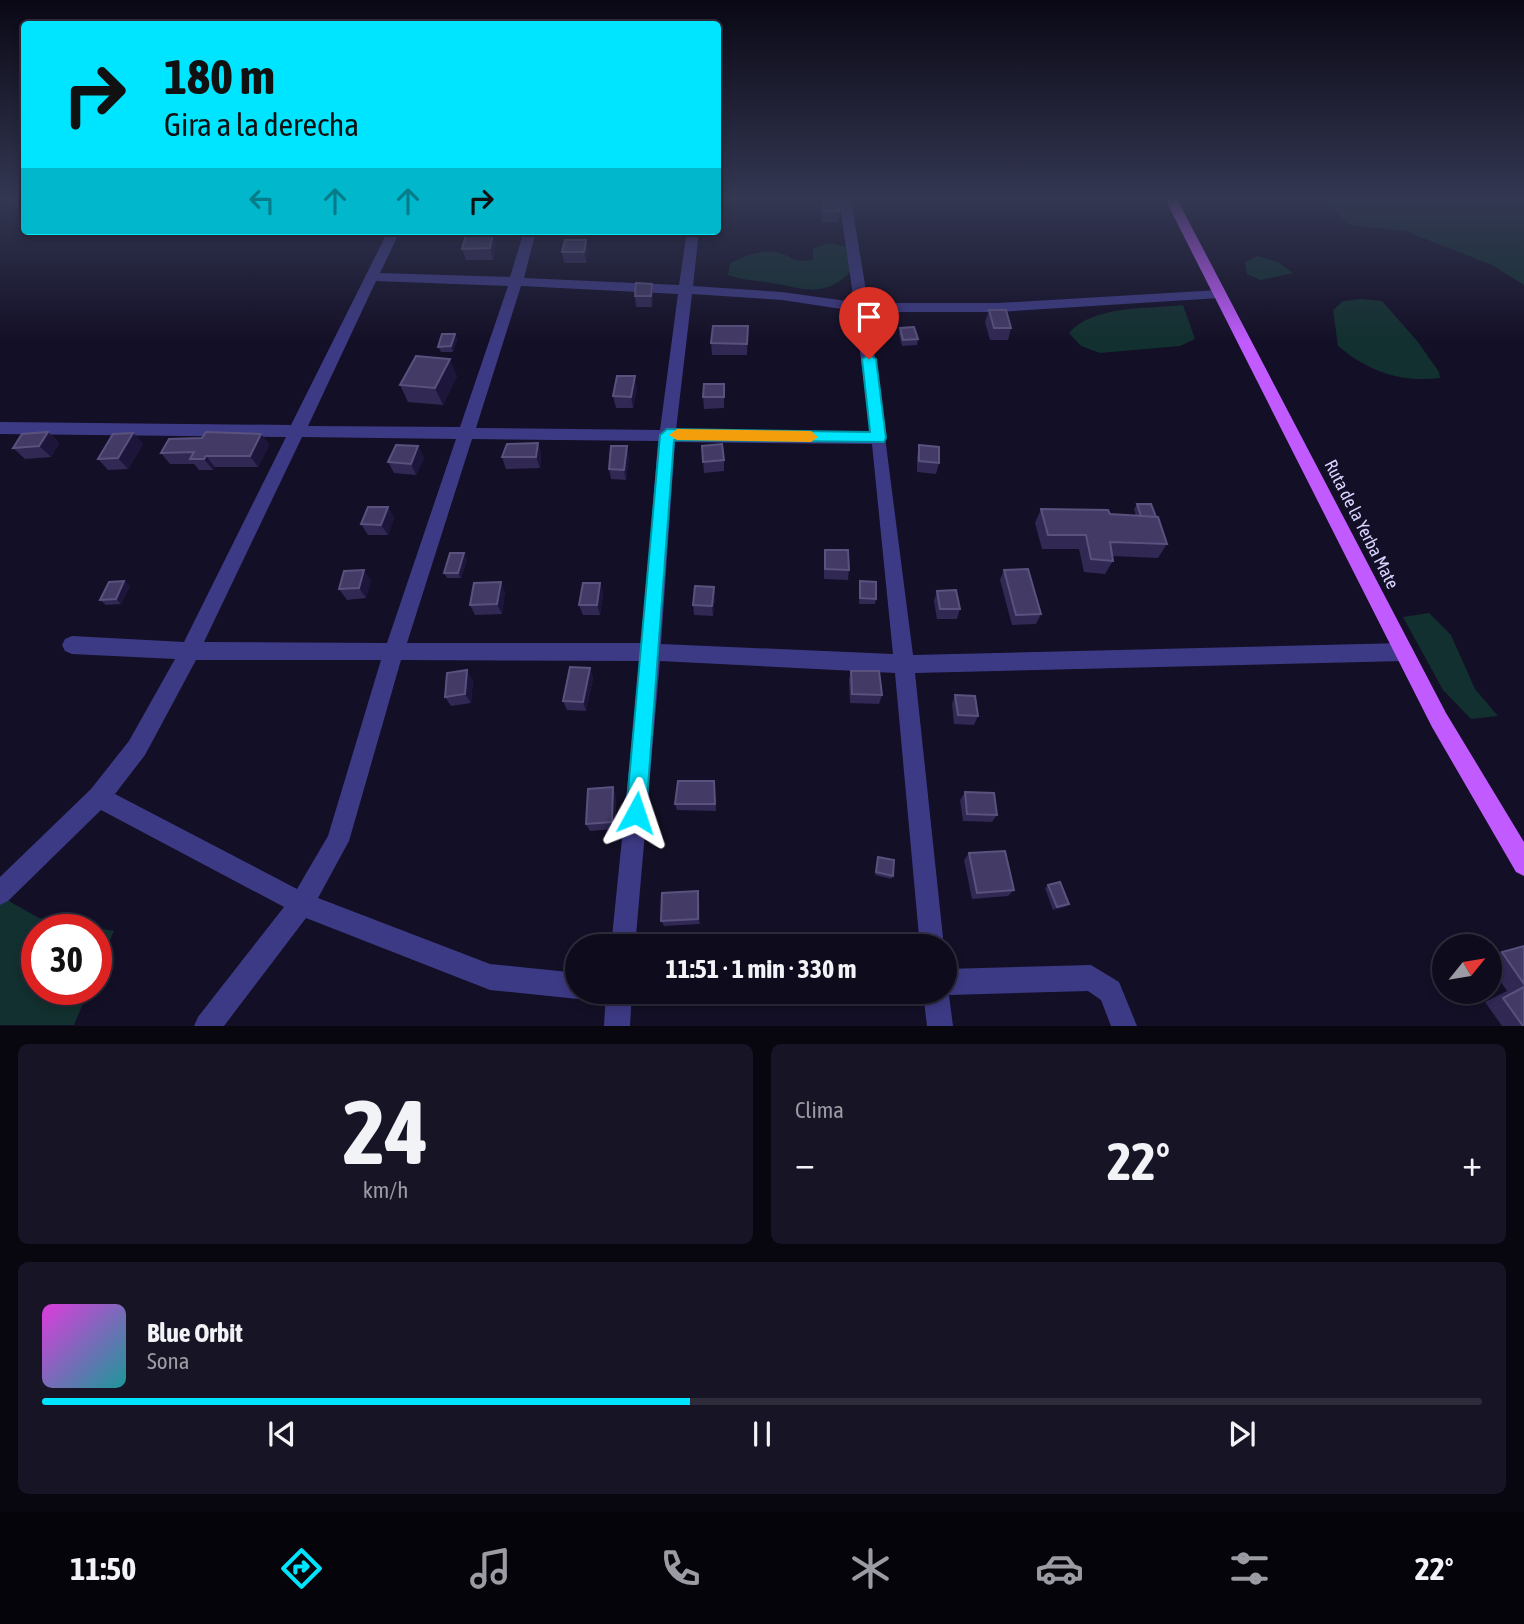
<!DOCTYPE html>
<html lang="es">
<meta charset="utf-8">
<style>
:root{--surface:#0e0b1c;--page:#171425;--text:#f1f3f6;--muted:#9b9ba3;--line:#2e2b3b;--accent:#00e5ff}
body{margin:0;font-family:"Asap Condensed",sans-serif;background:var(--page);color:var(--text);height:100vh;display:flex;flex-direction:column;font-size:26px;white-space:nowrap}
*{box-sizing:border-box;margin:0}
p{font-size:23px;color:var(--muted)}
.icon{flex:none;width:38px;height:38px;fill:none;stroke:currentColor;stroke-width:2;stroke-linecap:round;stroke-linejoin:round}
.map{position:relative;height:1026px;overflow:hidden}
.side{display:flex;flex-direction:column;gap:18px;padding:18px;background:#08060f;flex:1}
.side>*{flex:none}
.hud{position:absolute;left:21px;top:21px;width:700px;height:214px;border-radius:7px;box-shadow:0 4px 10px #0003,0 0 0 2px var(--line);background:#00e5ff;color:#111;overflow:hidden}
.needle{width:46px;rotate:60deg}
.controls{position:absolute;left:1432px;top:934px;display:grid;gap:14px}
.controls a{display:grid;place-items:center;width:70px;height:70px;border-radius:50%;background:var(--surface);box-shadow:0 4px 10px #0003,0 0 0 2px var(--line);font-size:35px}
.speed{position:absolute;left:21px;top:914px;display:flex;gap:14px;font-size:35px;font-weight:700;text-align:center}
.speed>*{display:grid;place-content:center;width:91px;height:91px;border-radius:50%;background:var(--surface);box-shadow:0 4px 10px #0003,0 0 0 2px var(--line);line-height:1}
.speed .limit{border:10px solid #d22;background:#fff;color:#111}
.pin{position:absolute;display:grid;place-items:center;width:60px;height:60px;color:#fff;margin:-72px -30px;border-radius:50% 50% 50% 0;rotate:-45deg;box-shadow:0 0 7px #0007}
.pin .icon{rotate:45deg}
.me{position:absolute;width:77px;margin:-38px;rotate:5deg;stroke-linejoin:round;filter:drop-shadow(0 0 5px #0008)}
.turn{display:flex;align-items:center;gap:24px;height:147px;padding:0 28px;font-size:32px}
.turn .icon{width:91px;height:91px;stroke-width:2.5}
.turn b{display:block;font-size:49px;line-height:60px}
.lanes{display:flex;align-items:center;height:66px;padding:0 28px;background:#0003;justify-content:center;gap:35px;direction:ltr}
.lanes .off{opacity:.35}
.big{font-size:52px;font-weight:700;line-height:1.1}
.side .card{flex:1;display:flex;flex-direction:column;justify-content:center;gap:10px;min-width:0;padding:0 24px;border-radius:10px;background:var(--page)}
.side .dial{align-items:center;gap:0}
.dial b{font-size:91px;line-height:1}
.song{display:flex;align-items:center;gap:21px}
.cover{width:84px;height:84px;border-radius:10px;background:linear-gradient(135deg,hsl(300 70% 55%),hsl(180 70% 35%))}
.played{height:7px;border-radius:4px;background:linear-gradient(90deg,var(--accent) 45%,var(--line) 45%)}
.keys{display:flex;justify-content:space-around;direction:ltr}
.heat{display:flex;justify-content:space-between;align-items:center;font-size:38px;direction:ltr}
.side .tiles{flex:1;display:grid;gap:18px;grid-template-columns:1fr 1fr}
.card:last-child{grid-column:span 2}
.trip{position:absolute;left:565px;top:934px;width:392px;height:70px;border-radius:35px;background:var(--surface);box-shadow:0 4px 10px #0003,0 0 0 2px var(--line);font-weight:700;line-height:70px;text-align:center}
.tabs{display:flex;height:112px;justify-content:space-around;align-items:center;background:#06040b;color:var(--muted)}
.tabs .icon{width:49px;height:49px}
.tabs .on{color:var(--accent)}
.tabs b{font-size:32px;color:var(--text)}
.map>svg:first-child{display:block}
.green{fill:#12302f}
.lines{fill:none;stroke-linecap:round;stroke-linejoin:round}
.minor{fill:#3d3a85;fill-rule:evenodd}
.major{fill:#c25bff;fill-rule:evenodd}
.wall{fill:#312854}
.shaded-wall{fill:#1d163a}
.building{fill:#433a66;stroke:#5a527e;stroke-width:2}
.route{fill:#00e5ff;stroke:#0095a6;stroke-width:2}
.slow{fill:#f59e0b}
.labels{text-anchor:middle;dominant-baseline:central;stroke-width:7;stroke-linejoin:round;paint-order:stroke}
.street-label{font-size:18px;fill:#d9d4ff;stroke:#130f26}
</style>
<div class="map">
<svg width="1524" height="1026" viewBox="0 0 1524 1026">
<rect width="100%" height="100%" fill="#130f26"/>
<!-- green -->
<path class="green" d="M 1322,199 L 1524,199 L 1524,285 L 1492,265 L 1405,231 L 1350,225 Z
M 828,243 L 847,247 L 852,270 C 823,302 799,286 765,282 C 751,280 742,280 728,275 L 730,263 C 745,256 763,248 780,253 C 798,259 789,262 813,260 L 813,249 Z
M 1258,256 L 1278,262 L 1293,273 L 1260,280 L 1247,274 L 1245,262 Z
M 1361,299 L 1382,301 L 1418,342 L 1439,372 L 1440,378 C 1400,383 1368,371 1338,346 L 1333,310 L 1343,301 Z
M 1183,305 L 1195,339 L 1180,346 L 1100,353 L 1081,346 L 1069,333 C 1093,305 1148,309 1183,305 Z
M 1429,613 L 1451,635 L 1475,689 L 1498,716 L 1471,719 L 1443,690 L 1403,617 Z
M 0,896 L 39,918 L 114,931 L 96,972 L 96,929 L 37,929 L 37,989 L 89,989 L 74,1025 L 0,1025 Z"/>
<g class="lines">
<!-- minor -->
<path class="minor" d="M 839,199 L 851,199 L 868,303 L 998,303 L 1219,290 L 1226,294 L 1219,298 L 998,312 L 869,312 L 913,655 L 1404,643 L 1411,646 L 1414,652 L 1411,658 L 1404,661 L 915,673 L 944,947 L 920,947 L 895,673 L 660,661 L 635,947 L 611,947 L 640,661 L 401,660 L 349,841 L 318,898 L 490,964 L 578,973 L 578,992 L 588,992 L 578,999 L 490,990 L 306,918 L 224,1026 L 194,1026 L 198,1017 L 284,907 L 101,810 L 8,901 L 0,905 L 0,877 L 91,789 L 129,741 L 175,659 L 72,654 L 65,651 L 62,645 L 65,639 L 72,636 L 184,642 L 286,437 L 0,434 L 0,422 L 291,425 L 388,231 L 400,231 L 380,273 L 510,277 L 524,231 L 536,231 L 524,278 L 679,285 L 687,231 L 699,231 L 693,286 L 782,292 L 854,302 ZM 376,281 L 508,286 L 460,427 L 308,426 ZM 521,286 L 678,294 L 660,430 L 476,428 ZM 692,294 L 782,300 L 855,311 L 870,432 L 676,430 ZM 302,437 L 456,439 L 387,643 L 204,642 ZM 472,439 L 658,441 L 642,643 L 407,643 ZM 675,442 L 872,444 L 893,654 L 661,644 ZM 196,660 L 381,660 L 328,836 L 297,889 L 115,794 L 145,755 Z
M 1091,965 L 1119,982 L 1137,1026 L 1111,1026 L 1101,1000 L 1088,991 L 949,995 L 953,1026 L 927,1026 L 923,992 L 945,992 L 945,969 Z
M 606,992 L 632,992 L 630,1026 L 604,1026 Z"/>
<!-- major -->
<path class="major" d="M 1165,199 L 1177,199 L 1446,713 L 1524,842 L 1524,876 L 1516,872 L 1432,727 Z"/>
</g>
<!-- wall -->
<path class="wall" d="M 821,199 L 839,211 L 838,222 L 822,222 Z
M 586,240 L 589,252 L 586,263 L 564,263 L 562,252 Z
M 496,244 L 493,260 L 466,260 L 462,249 Z
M 653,295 L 652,307 L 636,307 L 635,296 Z
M 989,310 L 1011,328 L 1008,340 L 990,340 L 985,322 Z
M 748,326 L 747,355 L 712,355 L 711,343 Z
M 900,328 L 918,339 L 917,345 L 902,346 L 899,334 Z
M 455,334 L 457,340 L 453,352 L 441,352 L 438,347 Z
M 457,376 L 443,405 L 408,402 L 400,385 Z
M 637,388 L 633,408 L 616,408 L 613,396 Z
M 724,395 L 724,408 L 704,409 L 703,397 Z
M 48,432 L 59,443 L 51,457 L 25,459 L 13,448 Z
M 133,433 L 143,444 L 128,469 L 108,470 L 98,459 Z
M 261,434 L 269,445 L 258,467 L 215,467 L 213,470 L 199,470 L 194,464 L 170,464 L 161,453 Z
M 538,443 L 541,454 L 540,468 L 506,469 L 502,457 Z
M 919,445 L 939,463 L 936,474 L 917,472 L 917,457 Z
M 418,446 L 424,458 L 416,475 L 394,473 L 388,462 Z
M 702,446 L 724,460 L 724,471 L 704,473 Z
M 629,456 L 626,480 L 611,479 L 609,469 Z
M 1137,504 L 1156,517 L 1167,544 L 1158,558 L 1112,556 L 1113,561 L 1105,574 L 1084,572 L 1079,549 L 1042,549 L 1035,523 L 1041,509 L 1136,516 L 1134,509 Z
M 388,507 L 394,518 L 388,535 L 368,535 L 361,524 Z
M 825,550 L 849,570 L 848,580 L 824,579 L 824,560 Z
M 467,559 L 461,578 L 447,578 L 444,573 Z
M 1004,570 L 1041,614 L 1036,624 L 1012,625 L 1000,580 Z
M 371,580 L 366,598 L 347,600 L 339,589 Z
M 124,581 L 130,586 L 121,604 L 106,605 L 100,600 Z
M 860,581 L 876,599 L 875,604 L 859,604 Z
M 600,583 L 603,594 L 600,615 L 583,615 L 579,605 Z
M 714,587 L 715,597 L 713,616 L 694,615 L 693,605 Z
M 937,591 L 960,609 L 957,619 L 937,619 L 934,601 Z
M 505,592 L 502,614 L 475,615 L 470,605 Z
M 590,668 L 593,678 L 586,711 L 567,710 L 563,701 Z
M 851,671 L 882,695 L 879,704 L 850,703 L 849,680 Z
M 473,680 L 471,703 L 451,706 L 445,697 Z
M 955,695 L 978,716 L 974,725 L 954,724 L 952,704 Z
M 715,788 L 716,811 L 677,810 L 675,804 Z
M 965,792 L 997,815 L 992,822 L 963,821 L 960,800 Z
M 616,795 L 615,829 L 590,831 L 586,824 Z
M 969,853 L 1014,890 L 1008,896 L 972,899 L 964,860 Z
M 878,857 L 893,876 L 891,879 L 875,875 Z
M 1048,885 L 1069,904 L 1066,907 L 1053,910 L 1045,888 Z
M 698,891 L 699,897 L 700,924 L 664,926 L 661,921 Z
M 1524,946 L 1524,1026 L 1502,1026 L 1485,1002 L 1507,991 L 1489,964 L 1489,955 Z"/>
<!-- shaded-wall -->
<path class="shaded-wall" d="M 493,233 L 496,244 L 493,260 L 490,248 Z
M 586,240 L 589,252 L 586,263 L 584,252 Z
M 652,284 L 653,295 L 652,307 L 651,296 Z
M 455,334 L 457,340 L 453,352 L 451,346 Z
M 450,359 L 457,376 L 443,405 L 435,388 Z
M 635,376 L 637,388 L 633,408 L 631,397 Z
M 48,432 L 59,443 L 51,457 L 39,446 Z
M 133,433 L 143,444 L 128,469 L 118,458 Z
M 261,434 L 269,445 L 258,467 L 250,456 Z
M 538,443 L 541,454 L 540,468 L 536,457 Z
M 418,446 L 424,458 L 416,475 L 411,464 Z
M 627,446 L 629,456 L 626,480 L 624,470 Z
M 206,456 L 215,467 L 213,470 L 204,459 Z
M 388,507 L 394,518 L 388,535 L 381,525 Z
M 464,553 L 467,559 L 461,578 L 458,573 Z
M 364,570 L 371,580 L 366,598 L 359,588 Z
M 124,581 L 130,586 L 121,604 L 116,599 Z
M 501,582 L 505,592 L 502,614 L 497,604 Z
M 600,583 L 603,594 L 600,615 L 597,605 Z
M 714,587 L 715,597 L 713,616 L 712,606 Z
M 590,668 L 593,678 L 586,711 L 583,702 Z
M 467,670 L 473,680 L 471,703 L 465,694 Z
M 613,787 L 616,795 L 615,829 L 612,822 Z
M 698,891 L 699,897 L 700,924 L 698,919 Z
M 1069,904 L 1066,907 L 1053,910 L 1057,907 Z"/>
<!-- building -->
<path class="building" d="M 822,199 L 838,199 L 839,211 L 823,211 Z
M 493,233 L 490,248 L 462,249 L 466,234 Z
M 565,240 L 586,240 L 584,252 L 562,252 Z
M 636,283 L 652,284 L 651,296 L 635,296 Z
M 989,310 L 1006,310 L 1011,328 L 994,328 Z
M 713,326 L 748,326 L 747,344 L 711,343 Z
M 914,327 L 918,339 L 903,340 L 900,328 Z
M 442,334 L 455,334 L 451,346 L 438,347 Z
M 416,356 L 450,359 L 435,388 L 400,385 Z
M 617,376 L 635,376 L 631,397 L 613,396 Z
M 704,384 L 724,384 L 724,397 L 703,397 Z
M 48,432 L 39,446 L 13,448 L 22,434 Z
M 206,432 L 261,434 L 250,456 L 206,456 L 204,459 L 190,459 L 194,452 L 161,453 L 169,439 L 202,438 Z
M 133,433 L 118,458 L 98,459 L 113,434 Z
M 538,443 L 536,457 L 502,457 L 507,444 Z
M 722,444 L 724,460 L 703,462 L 702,446 Z
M 396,445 L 418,446 L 411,464 L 388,462 Z
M 919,445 L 939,447 L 939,463 L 919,461 Z
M 611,446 L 627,446 L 624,470 L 609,469 Z
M 1137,504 L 1151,504 L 1156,517 L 1141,516 Z
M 368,507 L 388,507 L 381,525 L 361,524 Z
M 1041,509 L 1108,510 L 1110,514 L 1158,517 L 1167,544 L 1110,542 L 1113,561 L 1091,559 L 1086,535 L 1048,535 Z
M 825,550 L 848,550 L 849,570 L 825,569 Z
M 450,553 L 464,553 L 458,573 L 444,573 Z
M 1028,569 L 1041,614 L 1016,615 L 1004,570 Z
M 364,570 L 359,588 L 339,589 L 344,571 Z
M 124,581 L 116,599 L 100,600 L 109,582 Z
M 860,581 L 876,582 L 876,599 L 860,598 Z
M 501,582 L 497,604 L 470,605 L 474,583 Z
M 583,583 L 600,583 L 597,605 L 579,605 Z
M 695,586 L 714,587 L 712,606 L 693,605 Z
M 956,590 L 960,609 L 940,609 L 937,591 Z
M 570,667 L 590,668 L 583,702 L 563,701 Z
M 467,670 L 465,694 L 445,697 L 447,673 Z
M 851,671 L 879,671 L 882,695 L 852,694 Z
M 955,695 L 975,696 L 978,716 L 958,715 Z
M 678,781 L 714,781 L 715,804 L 675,804 Z
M 613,787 L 612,822 L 586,824 L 588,789 Z
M 965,792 L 994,793 L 997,815 L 967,814 Z
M 1005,851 L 1014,890 L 977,893 L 969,853 Z
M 878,857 L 894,860 L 893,876 L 876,872 Z
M 1060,882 L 1069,904 L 1057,907 L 1048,885 Z
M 698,891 L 698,919 L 661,921 L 662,893 Z
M 1524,946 L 1524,984 L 1502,952 Z
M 1524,987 L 1524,1026 L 1523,1026 L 1503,998 Z"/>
<!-- sky -->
<linearGradient id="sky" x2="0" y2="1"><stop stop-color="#0a0815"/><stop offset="0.58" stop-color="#333752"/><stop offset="1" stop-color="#333752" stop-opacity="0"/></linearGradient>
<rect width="1524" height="343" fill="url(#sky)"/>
<!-- route -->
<path class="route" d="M 869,355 L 876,359 L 886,438 L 884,442 L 674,440 L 646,813 L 643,820 L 636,823 L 629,820 L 626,813 L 660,435 L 667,429 L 870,432 L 862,359 Z"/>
<!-- slow -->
<path class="slow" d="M 677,429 L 811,431 L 818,437 L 811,442 L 677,440 L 669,435 Z"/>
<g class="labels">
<!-- street labels -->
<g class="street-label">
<text transform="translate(1362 524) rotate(63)">Ruta de la Yerba Mate</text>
</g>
</g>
</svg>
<div class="controls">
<a><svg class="needle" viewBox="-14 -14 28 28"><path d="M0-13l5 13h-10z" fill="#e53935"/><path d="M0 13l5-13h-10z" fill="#9b9ba3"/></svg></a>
</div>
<div class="speed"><div class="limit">30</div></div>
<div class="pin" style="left:869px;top:359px;background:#d93025"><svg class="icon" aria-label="arrive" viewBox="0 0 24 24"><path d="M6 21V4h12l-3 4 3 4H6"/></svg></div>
<svg class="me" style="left:636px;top:813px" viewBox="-20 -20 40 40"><path d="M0-17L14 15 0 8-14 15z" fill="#00e5ff" stroke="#fff" stroke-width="4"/></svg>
<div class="trip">11:51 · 1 min · 330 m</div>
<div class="hud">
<div class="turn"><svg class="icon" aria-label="right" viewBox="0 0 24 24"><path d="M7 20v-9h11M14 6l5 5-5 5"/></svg><div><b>180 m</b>Gira a la derecha</div></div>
<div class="lanes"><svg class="icon off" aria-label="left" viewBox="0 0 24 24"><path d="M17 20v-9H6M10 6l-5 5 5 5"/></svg><svg class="icon off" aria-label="ahead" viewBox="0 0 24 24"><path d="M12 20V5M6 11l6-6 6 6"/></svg><svg class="icon off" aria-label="ahead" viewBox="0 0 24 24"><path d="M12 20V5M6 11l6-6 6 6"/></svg><svg class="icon" aria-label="right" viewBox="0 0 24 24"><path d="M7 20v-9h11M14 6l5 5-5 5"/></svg></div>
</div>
</div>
<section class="side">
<div class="tiles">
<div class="card dial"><b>24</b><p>km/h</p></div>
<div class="card"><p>Clima</p>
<div class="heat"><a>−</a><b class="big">22°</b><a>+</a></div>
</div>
<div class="card">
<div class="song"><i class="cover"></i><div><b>Blue Orbit</b><p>Sona</p></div></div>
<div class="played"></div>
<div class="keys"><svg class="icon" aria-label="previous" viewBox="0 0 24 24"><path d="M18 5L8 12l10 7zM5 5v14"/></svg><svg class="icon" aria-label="pause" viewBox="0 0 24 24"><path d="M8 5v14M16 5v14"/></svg><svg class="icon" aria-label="next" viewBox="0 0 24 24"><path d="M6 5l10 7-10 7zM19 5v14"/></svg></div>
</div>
</div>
</section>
<nav class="tabs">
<b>11:50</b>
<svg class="icon on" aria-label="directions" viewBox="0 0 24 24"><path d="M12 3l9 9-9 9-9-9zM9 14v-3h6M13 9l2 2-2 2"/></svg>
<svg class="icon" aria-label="music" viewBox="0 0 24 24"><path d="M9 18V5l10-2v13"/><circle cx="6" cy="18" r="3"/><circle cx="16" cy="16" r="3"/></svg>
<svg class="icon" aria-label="phone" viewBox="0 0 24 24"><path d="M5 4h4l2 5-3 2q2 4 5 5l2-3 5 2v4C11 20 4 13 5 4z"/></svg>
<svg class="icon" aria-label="climate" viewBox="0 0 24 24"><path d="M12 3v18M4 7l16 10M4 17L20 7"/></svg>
<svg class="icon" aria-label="car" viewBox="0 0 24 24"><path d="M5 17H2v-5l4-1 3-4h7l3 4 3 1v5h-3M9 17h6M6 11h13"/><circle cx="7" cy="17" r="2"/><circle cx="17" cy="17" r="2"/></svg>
<svg class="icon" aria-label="filters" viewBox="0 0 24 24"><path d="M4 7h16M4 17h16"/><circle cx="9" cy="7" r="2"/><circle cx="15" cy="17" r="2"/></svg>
<b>22°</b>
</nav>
